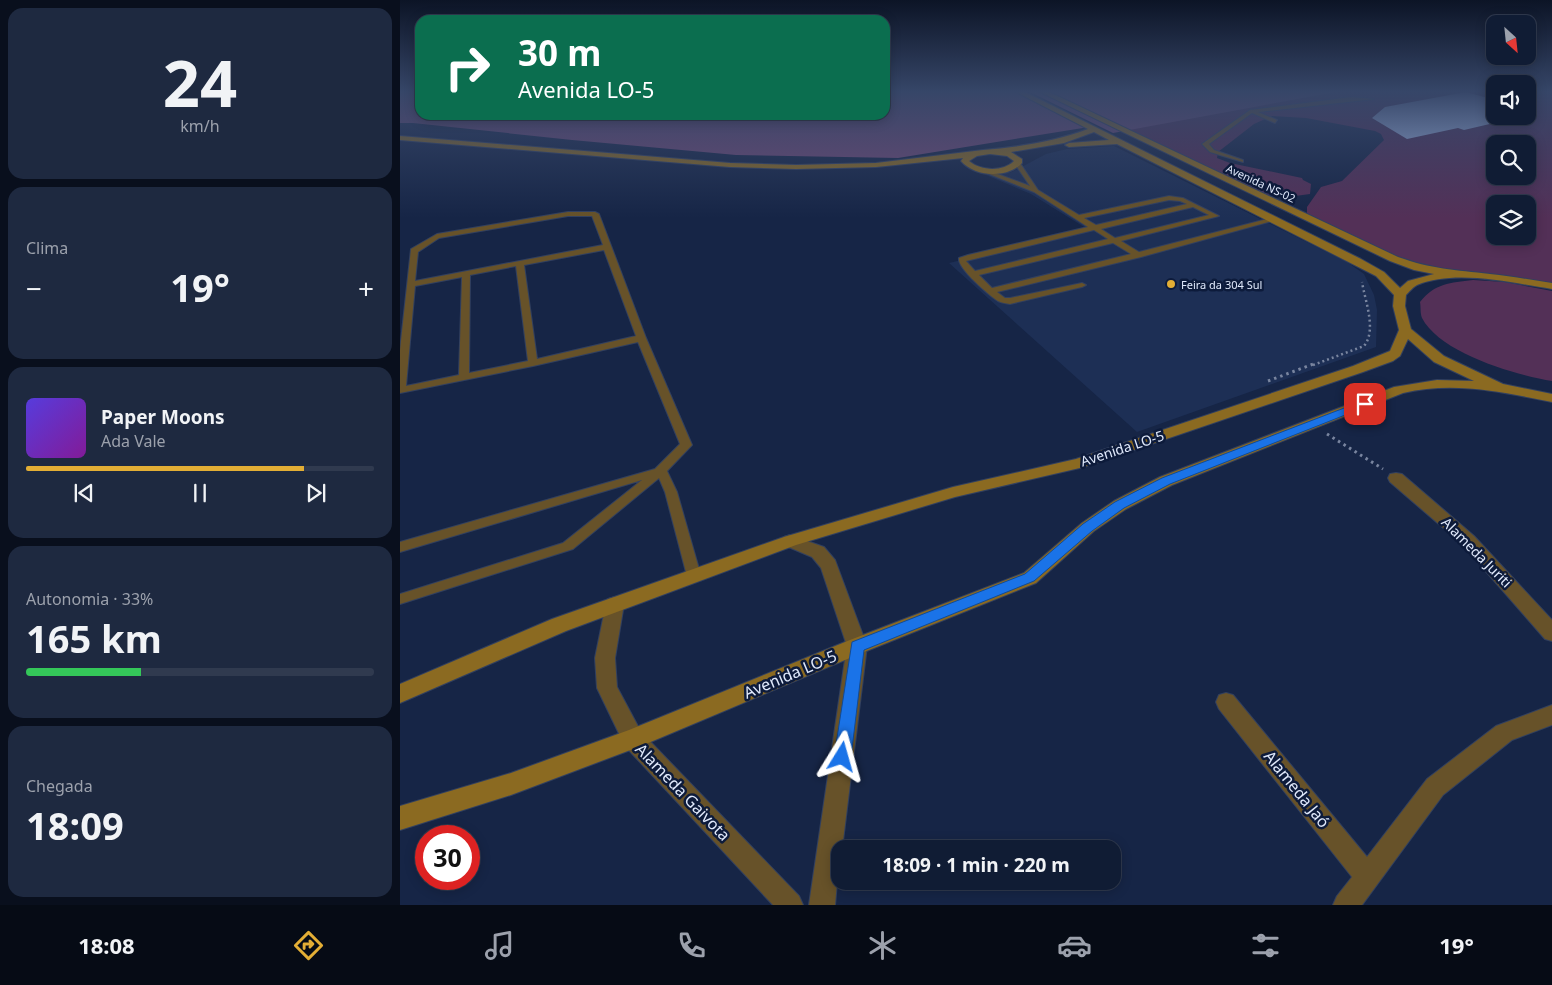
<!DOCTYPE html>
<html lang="pt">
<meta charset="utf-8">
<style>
:root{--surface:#101c34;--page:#1e2940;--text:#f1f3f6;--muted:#9ca1ac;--line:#303a4f;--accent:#e3ae35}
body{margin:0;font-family:"Noto Sans",sans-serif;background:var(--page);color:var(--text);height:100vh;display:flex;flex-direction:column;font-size:19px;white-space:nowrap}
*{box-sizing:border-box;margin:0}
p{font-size:16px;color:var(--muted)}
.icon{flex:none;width:28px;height:28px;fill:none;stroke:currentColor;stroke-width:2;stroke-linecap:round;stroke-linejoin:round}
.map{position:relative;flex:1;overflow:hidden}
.sheet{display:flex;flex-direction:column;gap:8px;padding:8px;background:#090f1d;width:400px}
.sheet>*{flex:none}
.top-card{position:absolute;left:15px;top:15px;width:475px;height:105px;border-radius:15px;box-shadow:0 2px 12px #0003,0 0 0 1px var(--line);background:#0b6e4f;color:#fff;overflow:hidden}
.needle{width:32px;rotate:153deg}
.fabs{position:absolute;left:1086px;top:15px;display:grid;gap:10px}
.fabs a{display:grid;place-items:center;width:50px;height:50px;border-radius:10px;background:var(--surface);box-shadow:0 2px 12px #0003,0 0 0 1px var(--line);font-size:25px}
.speed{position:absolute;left:15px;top:825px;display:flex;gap:10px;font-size:25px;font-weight:700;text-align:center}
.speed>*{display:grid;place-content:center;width:65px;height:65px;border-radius:50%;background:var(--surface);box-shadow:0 2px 12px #0003,0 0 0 1px var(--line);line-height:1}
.speed .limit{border:8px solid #d22;background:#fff;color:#111}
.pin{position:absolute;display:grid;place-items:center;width:42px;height:42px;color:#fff;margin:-21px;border-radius:10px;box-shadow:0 2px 8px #0006}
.me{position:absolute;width:55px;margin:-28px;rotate:8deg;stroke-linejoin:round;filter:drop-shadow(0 0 4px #0008)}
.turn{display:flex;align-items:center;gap:18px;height:105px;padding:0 20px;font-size:22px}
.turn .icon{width:65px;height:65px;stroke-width:2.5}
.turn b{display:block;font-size:35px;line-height:42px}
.big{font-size:38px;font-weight:700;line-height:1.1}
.sheet .widget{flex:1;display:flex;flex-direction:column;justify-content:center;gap:8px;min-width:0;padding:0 18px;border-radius:15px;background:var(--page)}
.sheet .dial{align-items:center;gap:0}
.dial b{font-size:65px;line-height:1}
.song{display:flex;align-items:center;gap:15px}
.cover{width:60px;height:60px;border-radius:8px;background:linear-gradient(135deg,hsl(250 70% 55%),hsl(290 70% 35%))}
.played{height:5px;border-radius:2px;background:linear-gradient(90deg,var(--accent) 80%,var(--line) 80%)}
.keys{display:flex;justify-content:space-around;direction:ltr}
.heat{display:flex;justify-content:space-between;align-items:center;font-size:28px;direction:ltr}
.charge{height:8px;border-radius:4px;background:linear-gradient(90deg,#34c759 33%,var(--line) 0)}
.trip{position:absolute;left:431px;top:840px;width:290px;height:50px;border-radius:15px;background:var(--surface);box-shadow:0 2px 12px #0003,0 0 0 1px var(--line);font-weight:700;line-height:50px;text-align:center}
.tab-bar{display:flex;height:80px;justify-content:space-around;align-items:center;background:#060b15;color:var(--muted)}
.tab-bar .icon{width:35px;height:35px}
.tab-bar .active{color:var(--accent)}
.tab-bar b{font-size:22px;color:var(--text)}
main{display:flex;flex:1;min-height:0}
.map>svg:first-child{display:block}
.built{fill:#1d2f55}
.green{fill:#533057;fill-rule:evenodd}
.forest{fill:#724a76}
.building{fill:#a8bee8}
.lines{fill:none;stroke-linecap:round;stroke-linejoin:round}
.lane-casing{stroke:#32405f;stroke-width:2}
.street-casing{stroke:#32405f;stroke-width:2}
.secondary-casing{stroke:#32405f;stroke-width:2}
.path-far1{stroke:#79859f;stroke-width:2.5;stroke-dasharray:2 3;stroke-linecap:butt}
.path{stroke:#79859f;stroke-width:3;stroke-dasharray:2.5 4;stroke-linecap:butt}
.lane{fill:#675229;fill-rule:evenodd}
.street{fill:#675229;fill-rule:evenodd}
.secondary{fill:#8b6a21;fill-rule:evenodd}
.route{fill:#1a73e8;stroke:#114b97}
.poi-dot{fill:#e3ae35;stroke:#0d1b3b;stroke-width:2}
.labels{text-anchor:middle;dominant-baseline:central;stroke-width:5;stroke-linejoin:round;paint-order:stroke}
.far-street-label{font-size:11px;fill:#e0e9fb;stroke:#0d1b3b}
.far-poi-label{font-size:11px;fill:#e0e9fb;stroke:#0d1b3b;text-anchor:start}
.street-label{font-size:14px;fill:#e0e9fb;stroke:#0d1b3b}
.near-street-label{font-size:16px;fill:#e0e9fb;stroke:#0d1b3b}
</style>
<main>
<section class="sheet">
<div class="widget dial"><b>24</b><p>km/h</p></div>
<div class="widget"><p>Clima</p>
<div class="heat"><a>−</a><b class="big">19°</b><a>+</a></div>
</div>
<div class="widget">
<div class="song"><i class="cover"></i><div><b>Paper Moons</b><p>Ada Vale</p></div></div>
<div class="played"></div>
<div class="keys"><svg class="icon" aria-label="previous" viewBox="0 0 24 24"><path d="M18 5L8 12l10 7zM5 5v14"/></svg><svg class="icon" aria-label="pause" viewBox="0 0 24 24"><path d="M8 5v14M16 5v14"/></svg><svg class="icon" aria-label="next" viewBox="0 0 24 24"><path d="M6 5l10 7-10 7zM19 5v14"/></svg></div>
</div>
<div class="widget"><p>Autonomia · 33%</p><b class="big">165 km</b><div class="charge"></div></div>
<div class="widget"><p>Chegada</p><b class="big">18:09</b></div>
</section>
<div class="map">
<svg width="1152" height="905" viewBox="0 0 1152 905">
<rect width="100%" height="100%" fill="#162546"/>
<!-- built -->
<path class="built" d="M 714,146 L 947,262 L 964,274 L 974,295 L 977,310 L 976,347 L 737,432 L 549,263 L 689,230 L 631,194 L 586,175 L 612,172 L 646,154 L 667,149 Z"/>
<!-- green -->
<path class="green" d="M 927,91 L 1095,91 L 1095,116 L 1128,116 L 1128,91 L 1152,91 L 1152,284 L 1047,271 L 996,258 L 917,221 L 907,213 L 907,207 L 921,187 L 942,181 L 984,140 L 981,134 L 975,131 L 906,118 L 872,116 L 854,124 L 818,152 L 817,158 L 830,163 L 902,178 L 903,180 L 911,184 L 910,194 L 888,197 L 861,194 L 723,128 ZM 1095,144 L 1128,144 L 1128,176 L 1095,176 ZM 1095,204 L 1128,204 L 1128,236 L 1095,236 Z
M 1073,280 L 1105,282 L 1152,291 L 1152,381 C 1115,375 1040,353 1022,318 C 1020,313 1021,307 1020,302 C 1035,283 1050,283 1073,280 Z"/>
<!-- forest -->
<path class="forest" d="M 0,91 L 20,91 L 20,115 L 485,115 L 485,91 L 617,91 L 689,127 L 498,158 L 336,155 L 172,140 L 13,123 L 0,123 Z
M 628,91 L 941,91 L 713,133 Z"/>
<!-- building -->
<path class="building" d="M 1066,92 L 1095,100 L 1095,116 L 1124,116 L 1064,130 L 1058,128 L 1007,139 L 972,118 L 985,107 Z"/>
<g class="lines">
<!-- lane casing -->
<g class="lane-casing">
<path id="lane" d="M 951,97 L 974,99 L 858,112 L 877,120 L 875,123 L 852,113 L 809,144 L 814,150 L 843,160 L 843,162 L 810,152 L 802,144 L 850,110 Z
M 618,162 L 620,163 L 638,190 L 679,215 L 769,196 L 783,198 L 819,216 L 721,241 L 739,252 L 875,217 L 879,219 L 741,257 L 597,292 L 605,298 L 610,298 L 682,283 L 686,285 L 682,287 L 610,304 C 606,303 602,303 598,301 C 589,295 557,268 559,258 L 568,255 L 688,227 L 634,192 L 579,170 L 584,169 L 630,186 L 615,164 ZM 769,200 L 780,201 L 787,204 L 696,225 L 684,218 ZM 793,207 L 809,215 L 715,238 L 701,229 ZM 694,230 L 708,239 L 575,271 L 566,261 ZM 713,243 L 731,254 L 592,288 L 579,275 Z
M 168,212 L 195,212 L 199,214 L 246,338 L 292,445 L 267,471 L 277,492 L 301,576 L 299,580 L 294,581 L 289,580 L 287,576 L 265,492 L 259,478 L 173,549 L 0,604 L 0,594 L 163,543 L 242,480 L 0,552 L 0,542 L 255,469 L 280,444 L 238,342 L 133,366 L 0,393 L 0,350 L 11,249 L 37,234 ZM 168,216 L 192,216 L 203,245 L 15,281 L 18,252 L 39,238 ZM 204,250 L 236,336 L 137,359 L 124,265 ZM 116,266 L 128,361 L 69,373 L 70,275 ZM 62,277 L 59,375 L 6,386 L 15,286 Z"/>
</g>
<!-- street casing -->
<g class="street-casing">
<path id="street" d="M 996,473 L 1002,474 L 1074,536 L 1152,620 L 1152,641 L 1145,639 L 1062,544 L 990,482 L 988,478 L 990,474 Z
M 390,535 L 424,547 L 435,560 L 467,646 L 442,849 L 440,849 L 435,905 L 409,905 L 447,646 L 421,568 L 412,557 L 384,545 L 381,541 L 384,537 Z
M 215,597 L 222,599 L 224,604 L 215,658 L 217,687 L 241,732 L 399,896 L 403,905 L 373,905 L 225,746 L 197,688 L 195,658 L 206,604 L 208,599 Z
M 826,693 L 833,695 L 967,857 L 1027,779 L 1096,726 L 1152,705 L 1152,725 L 1112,740 L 1043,795 L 962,905 L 933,905 L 937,896 L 952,877 L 819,709 L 816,702 L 819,695 Z"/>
</g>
<!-- secondary casing -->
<g class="secondary-casing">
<path id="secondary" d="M 614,91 L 623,91 L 961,259 L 984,272 L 1000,288 L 1008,281 L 1034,274 L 1014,270 L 990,261 L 638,91 L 647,91 L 998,257 C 1031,269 1055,270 1090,274 C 1111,276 1131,280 1152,283 L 1152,289 C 1112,283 1056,269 1017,285 C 1013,287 1009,292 1006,295 L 1005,306 L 1011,329 L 1044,356 L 1103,384 L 1152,394 L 1152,402 C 1102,392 1054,381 1003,393 L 772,485 L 726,509 L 694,531 L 636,583 L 464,652 L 241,746 L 111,795 L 0,830 L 0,806 L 111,773 L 229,730 L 450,640 L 624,573 L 682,523 L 714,501 L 760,477 L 994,387 L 1037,380 L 1074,381 L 1034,362 L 1008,339 L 1000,356 L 993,361 L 963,372 L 684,467 L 555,497 L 396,545 L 166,631 L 0,703 L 0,684 L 152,619 L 384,537 L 553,487 L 676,459 L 953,366 L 990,351 L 999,330 L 993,306 L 994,295 L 976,276 L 717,144 L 669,147 L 665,145 L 669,143 L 709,140 L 694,132 L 664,143 L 611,152 L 622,159 L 622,163 C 607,179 575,177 561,161 L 563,158 L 476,167 L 396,169 L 330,167 L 0,140 L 0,136 L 330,163 L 396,165 L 476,163 L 583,150 C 618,147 654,142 688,129 ZM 590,154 L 607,156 L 614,161 C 603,172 581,171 569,161 L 577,156 Z"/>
</g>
<!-- path-far1 -->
<path class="path-far1" d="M 913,365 L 964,346 C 977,330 965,301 962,282"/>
<!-- path -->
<path class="path" d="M 868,381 L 916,363
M 927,434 L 983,469"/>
<!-- lane -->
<use href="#lane" class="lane"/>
<!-- street -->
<use href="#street" class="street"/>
<!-- secondary -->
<use href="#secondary" class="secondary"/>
</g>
<!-- sky -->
<linearGradient id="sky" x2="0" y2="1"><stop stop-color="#0c1426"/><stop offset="0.42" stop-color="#364668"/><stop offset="1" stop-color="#364668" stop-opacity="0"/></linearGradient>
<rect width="1152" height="218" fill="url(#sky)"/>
<!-- route -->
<path class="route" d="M 965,400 L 970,404 L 968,406 L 770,484 L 724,508 L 692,531 L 634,581 L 464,650 L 451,757 L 448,763 L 442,765 L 436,763 L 434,757 L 452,642 L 625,574 L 683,524 L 715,502 L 762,478 Z"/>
<!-- markers -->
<circle class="poi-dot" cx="771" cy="284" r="5"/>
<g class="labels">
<!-- far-street labels -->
<g class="far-street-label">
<text transform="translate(861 183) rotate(25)">Avenida NS-02</text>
</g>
<!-- far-poi labels -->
<g class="far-poi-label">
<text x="781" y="284">Feira da 304 Sul</text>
</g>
<!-- street labels -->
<g class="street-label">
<text transform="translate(722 448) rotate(-18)">Avenida LO-5</text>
<text transform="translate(1077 552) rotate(45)">Alameda Juriti</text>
</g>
<!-- near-street labels -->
<g class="near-street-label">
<text transform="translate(390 674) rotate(-23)">Avenida LO-5</text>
<text transform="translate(897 789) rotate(51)">Alameda Jaó</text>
<text transform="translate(283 792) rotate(46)">Alameda Gaivota</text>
</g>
</g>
</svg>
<div class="fabs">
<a><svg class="needle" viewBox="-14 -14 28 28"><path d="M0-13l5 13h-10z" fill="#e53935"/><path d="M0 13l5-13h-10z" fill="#9ca1ac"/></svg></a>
<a><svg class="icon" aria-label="sound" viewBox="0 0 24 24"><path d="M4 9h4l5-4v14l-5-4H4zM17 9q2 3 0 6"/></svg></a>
<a><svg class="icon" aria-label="search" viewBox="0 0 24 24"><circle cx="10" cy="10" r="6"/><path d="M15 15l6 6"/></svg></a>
<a><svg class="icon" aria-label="layers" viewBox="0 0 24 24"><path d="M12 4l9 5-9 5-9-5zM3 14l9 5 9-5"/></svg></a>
</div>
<div class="speed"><div class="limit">30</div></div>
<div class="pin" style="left:965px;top:404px;background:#d93025"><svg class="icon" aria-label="arrive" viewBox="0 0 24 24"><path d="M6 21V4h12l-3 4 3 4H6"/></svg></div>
<svg class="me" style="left:442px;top:757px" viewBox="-20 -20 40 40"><path d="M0-17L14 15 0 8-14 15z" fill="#1a73e8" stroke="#fff" stroke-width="4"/></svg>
<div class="trip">18:09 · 1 min · 220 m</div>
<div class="top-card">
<div class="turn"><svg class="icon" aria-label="right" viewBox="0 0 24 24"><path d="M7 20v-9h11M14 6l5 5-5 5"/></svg><div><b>30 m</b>Avenida LO-5</div></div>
</div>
</div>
</main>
<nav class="tab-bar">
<b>18:08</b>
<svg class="icon active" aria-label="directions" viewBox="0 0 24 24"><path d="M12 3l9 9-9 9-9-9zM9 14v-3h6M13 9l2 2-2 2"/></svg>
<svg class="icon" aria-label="music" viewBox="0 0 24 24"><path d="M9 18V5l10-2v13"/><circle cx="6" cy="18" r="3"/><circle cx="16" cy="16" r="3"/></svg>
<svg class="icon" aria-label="phone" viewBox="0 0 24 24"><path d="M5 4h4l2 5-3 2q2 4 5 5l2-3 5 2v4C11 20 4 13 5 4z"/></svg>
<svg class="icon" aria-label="climate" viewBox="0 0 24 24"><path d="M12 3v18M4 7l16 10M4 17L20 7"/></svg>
<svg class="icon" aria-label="car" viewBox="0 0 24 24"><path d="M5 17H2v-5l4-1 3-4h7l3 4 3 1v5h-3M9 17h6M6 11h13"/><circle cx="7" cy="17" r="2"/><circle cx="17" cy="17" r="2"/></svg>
<svg class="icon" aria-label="filters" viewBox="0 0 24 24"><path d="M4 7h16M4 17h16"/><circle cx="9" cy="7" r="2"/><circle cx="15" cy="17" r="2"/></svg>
<b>19°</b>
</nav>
